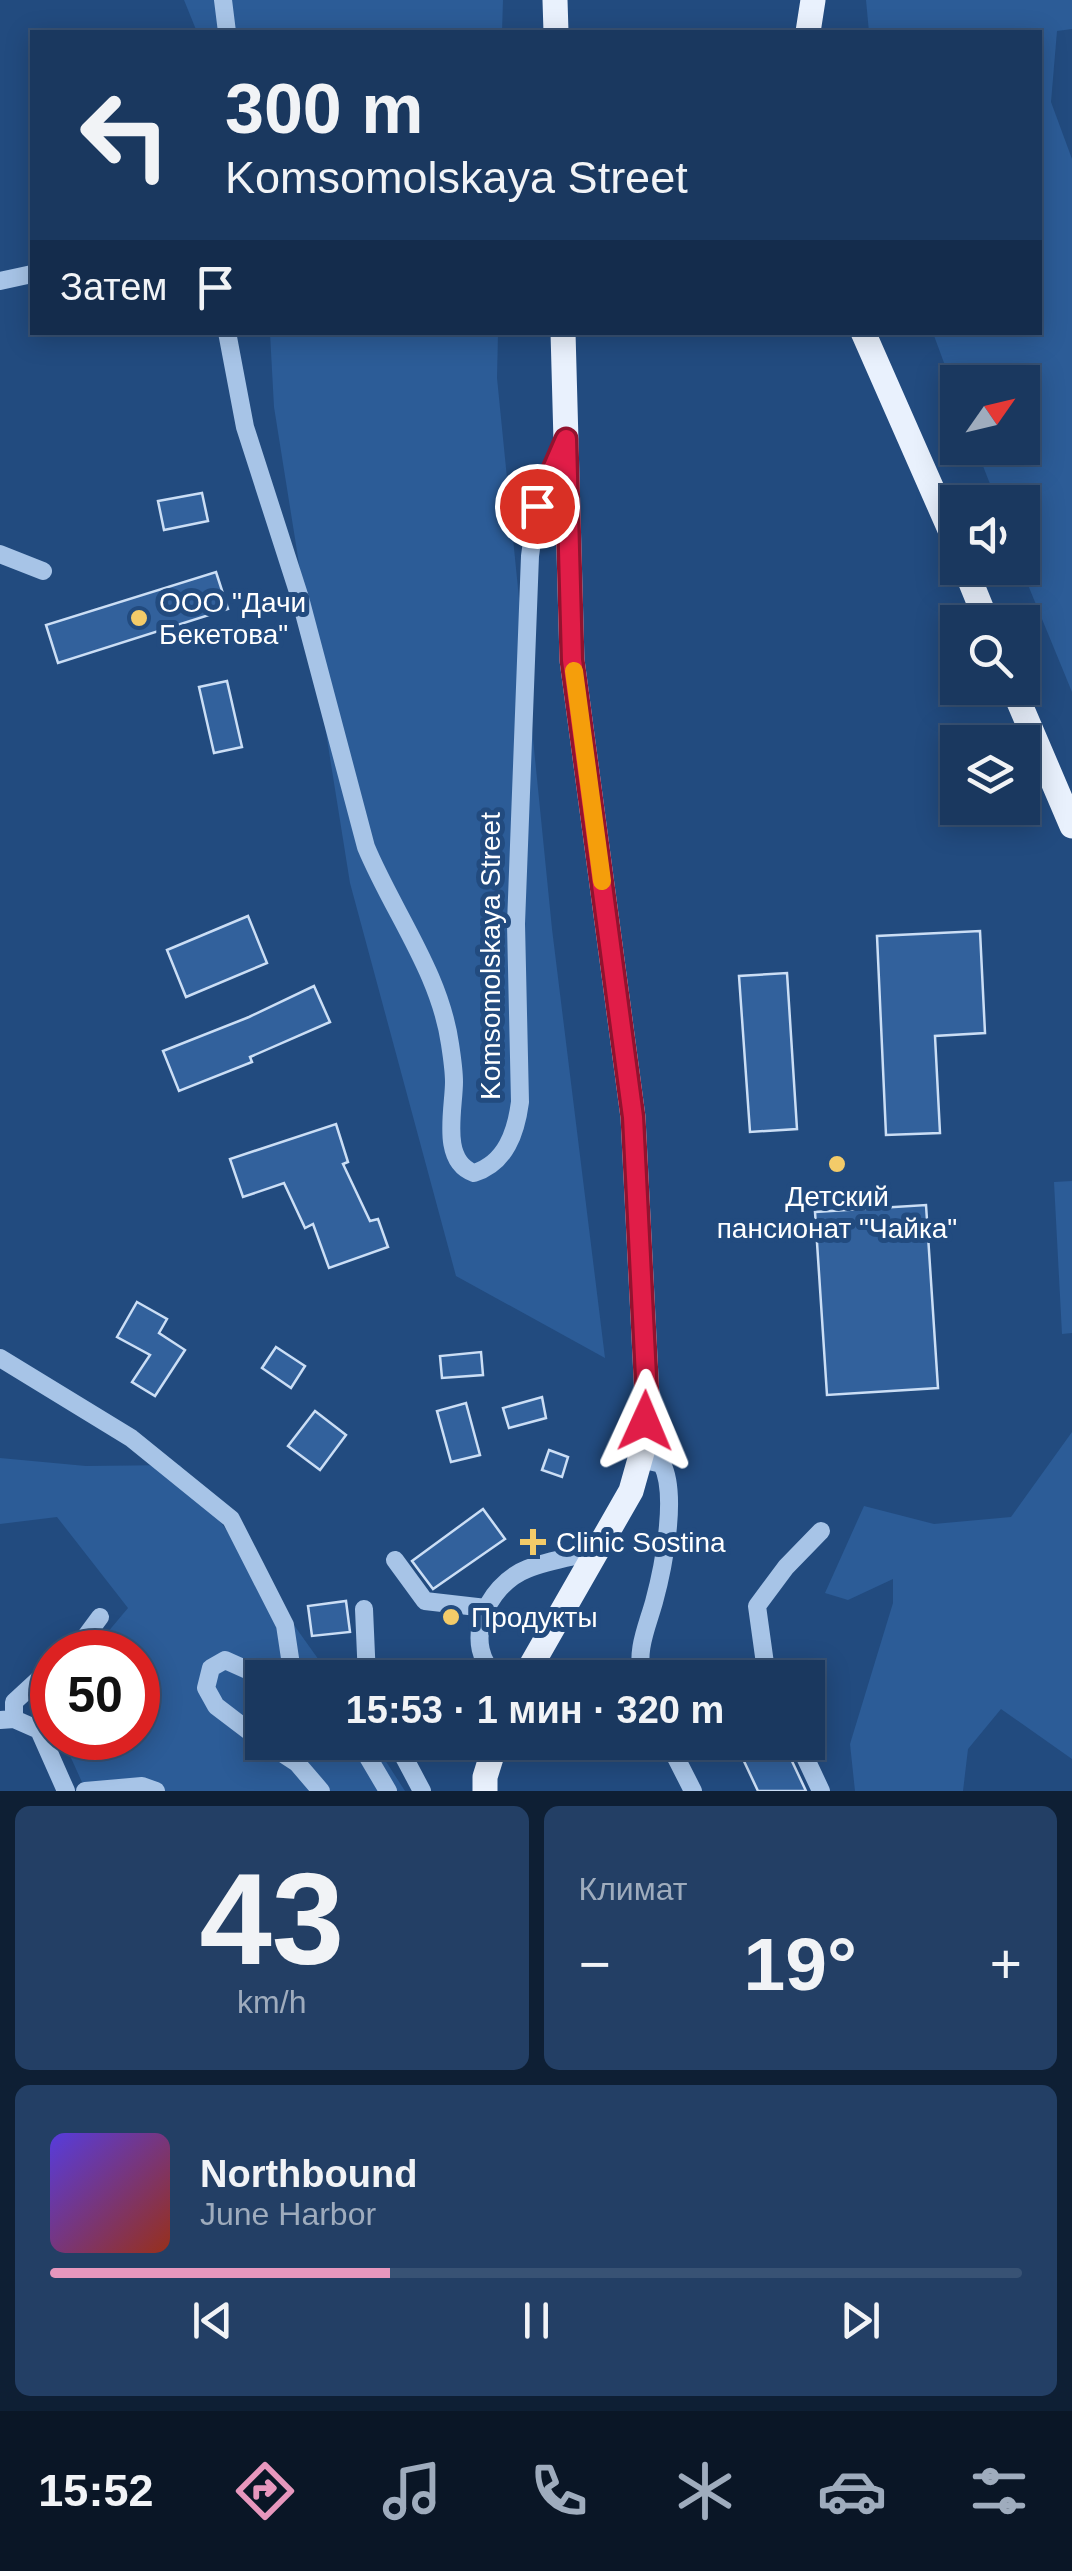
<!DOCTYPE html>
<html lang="ru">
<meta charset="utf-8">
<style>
:root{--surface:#1a385f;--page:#233f65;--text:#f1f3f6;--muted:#9facbd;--line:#385274;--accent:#e797bd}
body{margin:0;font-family:Helvetica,sans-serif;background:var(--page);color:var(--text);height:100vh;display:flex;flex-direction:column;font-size:38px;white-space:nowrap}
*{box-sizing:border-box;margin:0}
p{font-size:32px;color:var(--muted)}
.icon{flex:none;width:55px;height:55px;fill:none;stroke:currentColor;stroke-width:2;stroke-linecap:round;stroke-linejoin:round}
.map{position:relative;height:1791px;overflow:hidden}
.drawer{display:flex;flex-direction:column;gap:15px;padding:15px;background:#0e1f34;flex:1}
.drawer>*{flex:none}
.hud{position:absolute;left:30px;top:30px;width:1012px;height:305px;border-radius:0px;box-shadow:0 5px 25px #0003,0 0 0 2px var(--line);background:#1a385f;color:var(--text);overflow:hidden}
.needle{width:65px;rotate:56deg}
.fabs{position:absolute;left:940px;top:365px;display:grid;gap:20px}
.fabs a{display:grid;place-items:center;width:100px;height:100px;border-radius:0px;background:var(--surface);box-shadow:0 5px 25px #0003,0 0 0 2px var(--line);font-size:50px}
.speed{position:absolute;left:30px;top:1630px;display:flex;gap:20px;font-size:50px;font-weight:700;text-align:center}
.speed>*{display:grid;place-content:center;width:130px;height:130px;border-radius:50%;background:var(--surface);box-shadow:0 5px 25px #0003,0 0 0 2px var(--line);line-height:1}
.speed .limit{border:15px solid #d22;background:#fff;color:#111}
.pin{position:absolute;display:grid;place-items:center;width:85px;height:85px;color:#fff;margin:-42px;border:5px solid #fff;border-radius:50%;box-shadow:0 2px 10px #0007}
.me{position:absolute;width:110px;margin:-55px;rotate:1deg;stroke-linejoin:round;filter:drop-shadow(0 0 8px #0008)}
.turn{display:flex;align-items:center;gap:35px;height:210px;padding:0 30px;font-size:45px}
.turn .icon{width:130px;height:130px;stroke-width:2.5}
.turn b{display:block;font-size:70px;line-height:85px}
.then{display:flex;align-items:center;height:95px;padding:0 30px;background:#0003;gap:20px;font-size:38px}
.big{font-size:75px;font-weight:700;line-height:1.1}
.drawer .tile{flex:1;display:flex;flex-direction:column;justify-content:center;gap:15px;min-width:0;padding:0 35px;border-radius:15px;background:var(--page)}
.drawer .dial{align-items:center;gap:0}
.dial b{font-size:130px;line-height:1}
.song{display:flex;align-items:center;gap:30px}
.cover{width:120px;height:120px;border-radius:15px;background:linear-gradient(135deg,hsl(250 70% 55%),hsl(10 70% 35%))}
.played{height:10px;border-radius:5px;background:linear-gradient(90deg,var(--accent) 35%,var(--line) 35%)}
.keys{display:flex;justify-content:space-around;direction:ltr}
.heat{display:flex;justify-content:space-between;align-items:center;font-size:55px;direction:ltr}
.drawer .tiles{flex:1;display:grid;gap:15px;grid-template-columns:1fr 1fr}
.tile:last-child{grid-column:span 2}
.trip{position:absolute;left:245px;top:1660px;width:580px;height:100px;border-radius:0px;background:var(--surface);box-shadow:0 5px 25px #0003,0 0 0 2px var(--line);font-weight:700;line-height:100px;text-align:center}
.dock{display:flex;height:160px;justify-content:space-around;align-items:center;background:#0a1626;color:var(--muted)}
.dock .icon{width:70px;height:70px}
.dock .current{color:var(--accent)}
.dock b{font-size:45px;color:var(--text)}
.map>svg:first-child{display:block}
.green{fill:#2c5c97}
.building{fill:#32619c;stroke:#cbdef5;stroke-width:2.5}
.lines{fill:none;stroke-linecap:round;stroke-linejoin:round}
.minor{stroke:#a7c4e7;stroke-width:18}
.major{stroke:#e9f1fd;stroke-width:25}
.route-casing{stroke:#92132f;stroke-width:25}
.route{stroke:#e11d48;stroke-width:18}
.slow{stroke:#f59e0b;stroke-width:18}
.poi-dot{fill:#f3cb69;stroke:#224b7f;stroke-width:4}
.labels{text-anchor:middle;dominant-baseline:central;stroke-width:10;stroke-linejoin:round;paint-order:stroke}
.poi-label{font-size:28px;fill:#fff;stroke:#224b7f;text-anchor:start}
.street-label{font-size:28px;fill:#fff;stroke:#224b7f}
</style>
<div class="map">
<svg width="1072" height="1791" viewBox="0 0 1072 1791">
<rect width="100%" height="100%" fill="#224b7f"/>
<!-- green -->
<path class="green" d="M 184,0 L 503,0 L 502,32 L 197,32 Z
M 866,0 L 1072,0 L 1072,29 L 1057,31 L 1051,102 L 1072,159 L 1072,692 L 1021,568 L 1022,502 L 997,502 L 976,448 L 1022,448 L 1022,382 L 958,382 L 957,398 L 933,333 L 1040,332 L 1040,32 L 869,32 Z
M 270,333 L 498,333 L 497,378 L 552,929 L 605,1358 L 456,1276 L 350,883 L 274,407 Z
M 1072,1181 L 1072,1333 L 1062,1334 L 1054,1182 Z
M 1072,1432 L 1072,1759 L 1001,1709 L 968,1749 L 963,1791 L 855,1791 L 850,1744 L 893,1603 L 893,1579 L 848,1600 L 825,1593 L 864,1506 L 934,1524 L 1011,1517 Z
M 0,1458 L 86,1466 L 180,1465 L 331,1677 L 262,1678 L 262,1742 L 374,1743 L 405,1791 L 86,1791 L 62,1738 L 138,1738 L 138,1652 L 91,1652 L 128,1608 L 57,1517 L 0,1524 Z"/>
<!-- building -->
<path class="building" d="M 202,493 L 208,521 L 164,530 L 158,501 Z
M 216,572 L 228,609 L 58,663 L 46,625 Z
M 227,681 L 242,747 L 214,753 L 199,687 Z
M 248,916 L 267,963 L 186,997 L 167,950 Z
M 980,931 L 985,1033 L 935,1036 L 940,1133 L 886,1135 L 877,936 Z
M 787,973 L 797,1129 L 750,1132 L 739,976 Z
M 314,986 L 330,1022 L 250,1057 L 252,1062 L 179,1091 L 163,1051 L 249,1017 Z
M 336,1124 L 348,1162 L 343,1164 L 370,1221 L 378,1219 L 388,1247 L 329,1268 L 313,1224 L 305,1228 L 284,1183 L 243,1197 L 230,1159 Z
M 926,1205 L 938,1388 L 827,1395 L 815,1212 Z
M 137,1302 L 167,1319 L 159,1333 L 185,1350 L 155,1396 L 132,1382 L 150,1355 L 117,1337 Z
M 276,1347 L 305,1366 L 291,1388 L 262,1368 Z
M 481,1352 L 483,1375 L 442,1378 L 440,1356 Z
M 542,1397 L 546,1418 L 509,1428 L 503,1408 Z
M 466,1403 L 480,1455 L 451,1462 L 437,1411 Z
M 315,1411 L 346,1435 L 320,1470 L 288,1446 Z
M 549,1450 L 568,1457 L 562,1477 L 542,1470 Z
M 483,1509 L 505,1539 L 433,1589 L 412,1561 Z
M 346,1601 L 350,1632 L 312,1636 L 308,1606 Z
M 735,1742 L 783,1742 L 806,1791 L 758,1791 Z"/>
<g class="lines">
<!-- minor -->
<path class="minor" d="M 223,0 L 227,32
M 0,281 L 32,274
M 227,332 L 245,427 L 300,598 L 366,847 C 393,912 440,973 450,1044 C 452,1057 454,1070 454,1082 C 454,1109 440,1161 474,1173 C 506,1163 516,1132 520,1102 L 516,924 L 530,556 L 537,506 L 564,442
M 0,554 L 43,571
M 0,1358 L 131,1438 L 231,1519 L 285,1625 L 293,1678
M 640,1459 L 662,1464 C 678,1495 663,1569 654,1602 C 647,1627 635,1652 643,1678
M 395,1560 L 425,1601 L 486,1608
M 364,1609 L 367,1678
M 69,1652 L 83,1640 L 100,1617
M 498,1678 C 460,1646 486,1585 527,1569 C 549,1560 573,1557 596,1551
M 767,1678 L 757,1606 L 786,1567 L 821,1531
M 14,1719 L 14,1702 L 52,1667
M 0,1720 L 14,1719 L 39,1730 L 66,1791
M 262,1741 L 216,1706 L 206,1688 L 211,1668 L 225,1660 L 265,1678
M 265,1742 L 297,1763 L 321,1791
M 359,1742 L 388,1791
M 396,1742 L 422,1791
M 668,1742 L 693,1791
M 798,1742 L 821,1791
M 85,1791 L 142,1786 L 156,1791"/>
<!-- major -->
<path class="major" d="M 555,0 L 556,32
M 808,32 L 813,0
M 863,332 L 958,548
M 965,568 L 987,622
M 1013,688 L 1072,826
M 524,1678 L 631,1491 L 644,1445 L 647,1397 L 633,1117 L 572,660 L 563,332
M 485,1791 L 485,1777 L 496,1742"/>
</g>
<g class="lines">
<!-- route casing -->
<g class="route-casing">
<path id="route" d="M 537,506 L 566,439 L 572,660 L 633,1117 L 647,1397 L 645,1421"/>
</g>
<!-- route -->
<use href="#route" class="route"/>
<!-- slow -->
<path class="slow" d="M 574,671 L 602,881"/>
</g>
<!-- markers -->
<g class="poi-dot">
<circle cx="139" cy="618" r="10"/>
<circle cx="837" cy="1164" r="10"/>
<path d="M528 1527h10v10h10v10h-10v10h-10v-10h-10v-10h10z"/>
<circle cx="451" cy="1617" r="10"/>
</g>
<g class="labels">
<!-- poi labels -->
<g class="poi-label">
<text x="159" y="602">ООО "Дачи<tspan x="159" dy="32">Бекетова"</tspan></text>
<text x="837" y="1196" text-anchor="middle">Детский<tspan x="837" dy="32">пансионат "Чайка"</tspan></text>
<text x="556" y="1542">Clinic Sostina</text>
<text x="471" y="1617">Продукты</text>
</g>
<!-- street labels -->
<g class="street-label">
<text transform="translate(490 956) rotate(-90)">Komsomolskaya Street</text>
</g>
</g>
</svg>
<div class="fabs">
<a><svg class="needle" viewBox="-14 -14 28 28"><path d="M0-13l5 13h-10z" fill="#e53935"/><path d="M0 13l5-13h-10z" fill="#9facbd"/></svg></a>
<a><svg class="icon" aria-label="sound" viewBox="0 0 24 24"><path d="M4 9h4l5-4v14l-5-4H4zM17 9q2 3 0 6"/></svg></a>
<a><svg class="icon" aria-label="search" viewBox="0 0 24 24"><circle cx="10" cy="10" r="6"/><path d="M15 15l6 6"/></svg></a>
<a><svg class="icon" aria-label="layers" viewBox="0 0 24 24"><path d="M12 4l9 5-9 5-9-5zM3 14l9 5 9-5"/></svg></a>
</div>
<div class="speed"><div class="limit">50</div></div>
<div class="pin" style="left:537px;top:506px;background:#d93025"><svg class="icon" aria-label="arrive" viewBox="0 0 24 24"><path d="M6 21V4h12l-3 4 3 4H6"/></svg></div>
<svg class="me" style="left:645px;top:1421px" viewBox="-20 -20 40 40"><path d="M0-17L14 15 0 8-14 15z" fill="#e11d48" stroke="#fff" stroke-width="4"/></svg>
<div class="trip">15:53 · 1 мин · 320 m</div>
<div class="hud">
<div class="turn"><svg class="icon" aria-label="left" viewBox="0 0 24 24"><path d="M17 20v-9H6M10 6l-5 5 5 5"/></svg><div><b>300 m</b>Komsomolskaya Street</div></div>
<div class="then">Затем<svg class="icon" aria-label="arrive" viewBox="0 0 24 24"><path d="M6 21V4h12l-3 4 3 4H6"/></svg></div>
</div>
</div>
<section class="drawer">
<div class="tiles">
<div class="tile dial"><b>43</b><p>km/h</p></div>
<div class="tile"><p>Климат</p>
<div class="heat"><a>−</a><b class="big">19°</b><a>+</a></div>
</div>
<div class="tile">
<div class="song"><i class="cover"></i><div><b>Northbound</b><p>June Harbor</p></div></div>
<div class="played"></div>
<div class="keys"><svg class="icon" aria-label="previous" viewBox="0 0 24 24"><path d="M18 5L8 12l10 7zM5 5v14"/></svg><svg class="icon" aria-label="pause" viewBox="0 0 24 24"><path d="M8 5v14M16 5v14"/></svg><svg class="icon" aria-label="next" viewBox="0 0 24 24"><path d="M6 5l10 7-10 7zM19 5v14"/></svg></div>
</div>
</div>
</section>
<nav class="dock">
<b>15:52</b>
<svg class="icon current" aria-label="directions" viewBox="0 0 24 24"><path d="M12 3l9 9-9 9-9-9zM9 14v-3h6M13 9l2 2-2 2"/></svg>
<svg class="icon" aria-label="music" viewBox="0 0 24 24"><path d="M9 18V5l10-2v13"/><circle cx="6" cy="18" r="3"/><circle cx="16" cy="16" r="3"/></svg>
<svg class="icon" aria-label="phone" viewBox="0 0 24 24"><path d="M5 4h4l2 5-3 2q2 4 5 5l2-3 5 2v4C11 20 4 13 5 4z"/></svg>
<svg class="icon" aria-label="climate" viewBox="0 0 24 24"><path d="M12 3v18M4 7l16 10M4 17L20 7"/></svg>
<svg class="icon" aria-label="car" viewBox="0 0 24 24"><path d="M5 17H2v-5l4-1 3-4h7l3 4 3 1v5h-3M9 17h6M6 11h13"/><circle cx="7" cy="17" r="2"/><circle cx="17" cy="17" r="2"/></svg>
<svg class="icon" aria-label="filters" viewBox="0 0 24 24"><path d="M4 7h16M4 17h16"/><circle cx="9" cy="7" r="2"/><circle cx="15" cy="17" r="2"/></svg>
</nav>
